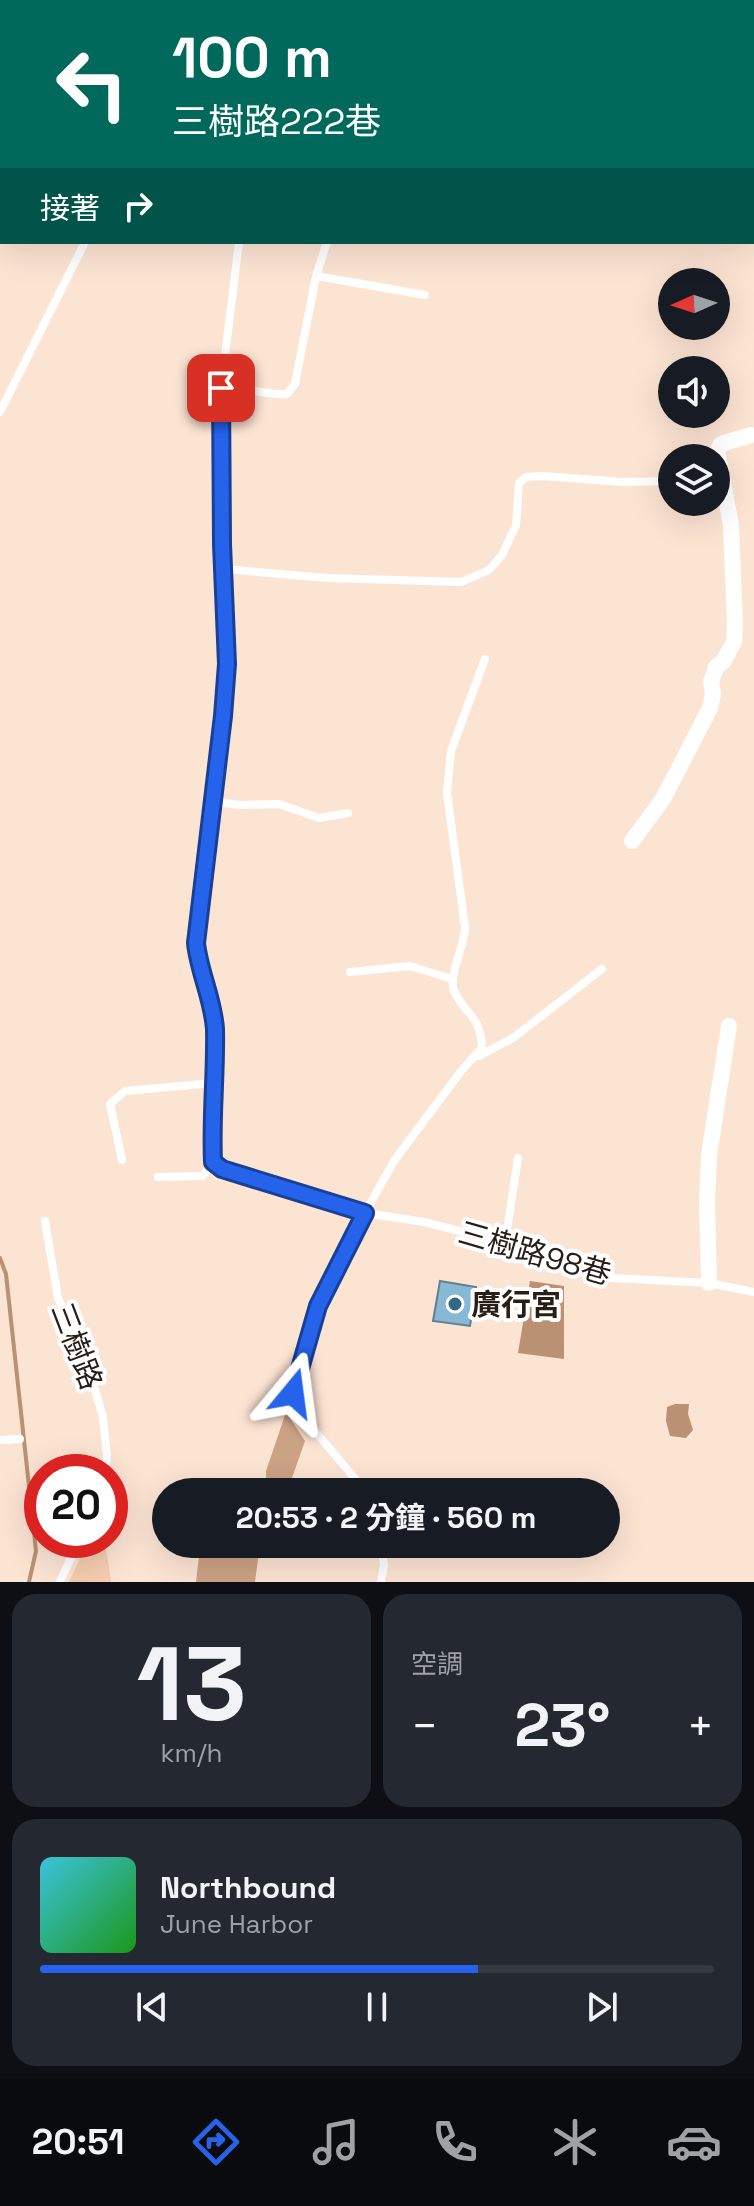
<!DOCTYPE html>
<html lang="zh-TW">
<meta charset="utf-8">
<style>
:root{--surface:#171b24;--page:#242831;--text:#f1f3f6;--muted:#9ea1a6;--line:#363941;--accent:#2563eb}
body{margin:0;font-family:"Space Grotesk","Noto Sans TC",sans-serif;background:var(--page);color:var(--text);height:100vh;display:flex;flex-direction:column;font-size:30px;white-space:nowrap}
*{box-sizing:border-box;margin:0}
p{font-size:26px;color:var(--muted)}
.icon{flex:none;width:44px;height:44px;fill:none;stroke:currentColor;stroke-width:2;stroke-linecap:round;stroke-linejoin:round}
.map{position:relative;height:1582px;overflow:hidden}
.details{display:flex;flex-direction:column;gap:12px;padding:12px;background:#0d0f14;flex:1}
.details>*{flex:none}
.hud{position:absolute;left:0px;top:0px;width:754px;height:244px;box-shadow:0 8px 32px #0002;background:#00695c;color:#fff;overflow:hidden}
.needle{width:52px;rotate:267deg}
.controls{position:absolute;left:658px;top:268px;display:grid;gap:16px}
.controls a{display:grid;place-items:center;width:72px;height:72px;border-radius:50%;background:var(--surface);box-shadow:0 8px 32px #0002;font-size:40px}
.speed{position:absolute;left:24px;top:1454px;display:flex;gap:16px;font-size:40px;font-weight:700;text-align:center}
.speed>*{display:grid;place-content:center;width:104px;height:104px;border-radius:50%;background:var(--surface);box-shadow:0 8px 32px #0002;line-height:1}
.speed .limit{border:12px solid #d22;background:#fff;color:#111}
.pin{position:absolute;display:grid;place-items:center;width:68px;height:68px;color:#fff;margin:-34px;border-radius:16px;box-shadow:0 4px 12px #0006}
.me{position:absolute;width:88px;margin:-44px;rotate:16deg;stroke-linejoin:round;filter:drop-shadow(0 0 6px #0008)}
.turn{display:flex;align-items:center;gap:28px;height:168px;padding:0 40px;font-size:36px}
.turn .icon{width:104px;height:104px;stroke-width:2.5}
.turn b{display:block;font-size:56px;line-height:68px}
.then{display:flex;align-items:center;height:76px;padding:0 40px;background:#0003;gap:16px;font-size:30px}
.big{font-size:60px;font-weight:700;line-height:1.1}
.details .widget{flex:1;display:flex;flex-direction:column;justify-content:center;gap:12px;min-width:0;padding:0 28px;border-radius:24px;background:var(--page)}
.details .dial{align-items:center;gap:0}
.dial b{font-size:104px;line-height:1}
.song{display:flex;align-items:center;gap:24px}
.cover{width:96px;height:96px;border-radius:12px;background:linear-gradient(135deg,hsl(190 70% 55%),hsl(120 70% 35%))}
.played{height:8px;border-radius:4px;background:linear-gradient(90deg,var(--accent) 65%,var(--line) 65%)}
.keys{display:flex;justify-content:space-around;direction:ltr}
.heat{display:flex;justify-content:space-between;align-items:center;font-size:44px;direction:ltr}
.details .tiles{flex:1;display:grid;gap:12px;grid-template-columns:1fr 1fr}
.widget:last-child{grid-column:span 2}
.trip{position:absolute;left:152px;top:1478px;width:468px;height:80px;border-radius:40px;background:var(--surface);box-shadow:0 8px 32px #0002;font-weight:700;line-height:80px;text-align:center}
.tabs{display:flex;height:128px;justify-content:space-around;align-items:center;background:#090b0e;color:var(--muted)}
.tabs .icon{width:56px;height:56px}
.tabs .current{color:var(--accent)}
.tabs b{font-size:36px;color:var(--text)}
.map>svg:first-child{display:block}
.green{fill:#f5ccaf}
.forest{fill:#cca285}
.water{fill:#ba9173}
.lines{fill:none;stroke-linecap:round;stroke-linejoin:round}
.stream{stroke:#ba9173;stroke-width:4}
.building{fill:#88b9d4;stroke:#628091;stroke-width:2}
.service{stroke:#fff;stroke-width:8}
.minor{stroke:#fff;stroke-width:16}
.route-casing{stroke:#184099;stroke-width:20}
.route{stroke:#2563eb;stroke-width:14}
.poi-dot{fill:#326883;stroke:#fff;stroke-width:3}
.labels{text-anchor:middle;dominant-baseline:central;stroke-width:8;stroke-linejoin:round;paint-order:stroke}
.street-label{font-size:30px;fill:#291e16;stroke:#fff}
.poi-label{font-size:30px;font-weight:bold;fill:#291e16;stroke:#fff;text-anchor:start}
</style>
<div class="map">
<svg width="754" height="1582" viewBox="0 0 754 1582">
<rect width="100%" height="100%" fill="#fce4d3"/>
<!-- green -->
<path class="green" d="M 89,1540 L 105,1540 L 111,1582 L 69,1582 Z"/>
<!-- forest -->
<path class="forest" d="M 286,1412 L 305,1441 L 287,1492 L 266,1492 L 266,1471 Z
M 180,1544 L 260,1544 L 255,1582 L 196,1582 L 199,1555 L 180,1550 Z"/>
<!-- water -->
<path class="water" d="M 530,1281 L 564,1286 L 564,1359 L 518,1353 Z
M 675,1404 L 689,1404 L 688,1414 L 693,1430 L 686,1438 L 670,1436 L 666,1421 L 667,1407 Z"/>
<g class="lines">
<!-- stream -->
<path class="stream" d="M 0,1258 L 6,1274 L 36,1551 L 29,1582"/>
</g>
<!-- building -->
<path class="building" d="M 440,1281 L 476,1287 L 470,1326 L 433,1321 Z"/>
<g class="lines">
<!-- service -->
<path class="service" d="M 111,0 L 111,2
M 193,0 L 194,2
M 408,0 L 410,2
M 0,169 L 2,169
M 239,242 L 221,388 L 222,544 L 227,664 L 223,716 L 196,943 C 199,972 213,999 214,1029 C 216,1073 211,1117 213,1162 L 222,1169 L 365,1213 L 424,1222 L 514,1245 L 612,1278 L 709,1283 L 754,1292
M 316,276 L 425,295
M 221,388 C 243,386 265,396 287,394 L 295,384 L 316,276 L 327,242
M 0,412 L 85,242
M 223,569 L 327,578 L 461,582 L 489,570 L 502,555 L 516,525 L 519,483 L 526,477 L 542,476 L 623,482 L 672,481
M 211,801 L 239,805 L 279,804 L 319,818 L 348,813
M 350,972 L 410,966 L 452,979
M 479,1056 L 513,1038 L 602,969
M 122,1160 L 110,1104 L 125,1091 L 213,1083
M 158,1177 L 203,1176 L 213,1162
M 45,1221 L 58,1298 L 84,1353 L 103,1417 L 107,1456 L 105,1472
M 505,1243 L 518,1158
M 0,1440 L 20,1439
M 366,1492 L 295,1407 L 293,1393 L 318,1306 L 365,1213 L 394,1161 L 462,1070 L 482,1048 C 481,1015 465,1015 454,991 C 448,975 465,946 465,927 L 447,793 L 451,751 L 485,659
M 381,1544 L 384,1565 L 381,1582
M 60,1582 L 79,1540"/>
<!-- minor -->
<path class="minor" d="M 632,841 L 663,799 L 710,708 L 713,694 L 711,682 L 716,667 L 723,662 L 734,642 L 735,626 L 731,525 L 717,451 L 721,444 L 751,435
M 709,1283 L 707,1203 L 709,1155 L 729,1026"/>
</g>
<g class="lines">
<!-- route casing -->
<g class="route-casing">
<path id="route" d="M 221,388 L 222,544 L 227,664 L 223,716 L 196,943 C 199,972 213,999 215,1029 C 216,1073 211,1117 213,1162 L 222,1169 L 365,1213 L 318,1306 L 293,1393"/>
</g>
<!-- route -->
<use href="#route" class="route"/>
</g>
<!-- markers -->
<circle class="poi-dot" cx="455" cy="1304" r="8"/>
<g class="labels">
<!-- street labels -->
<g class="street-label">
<text transform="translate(535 1253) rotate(16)">三樹路98巷</text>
<text transform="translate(77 1346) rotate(69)">三樹路</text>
</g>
<!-- poi labels -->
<g class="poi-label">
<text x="471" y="1304">廣行宮</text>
</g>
</g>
</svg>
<div class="controls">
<a><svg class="needle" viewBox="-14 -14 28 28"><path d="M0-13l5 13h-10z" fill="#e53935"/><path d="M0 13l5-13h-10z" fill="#9ea1a6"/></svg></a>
<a><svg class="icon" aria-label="sound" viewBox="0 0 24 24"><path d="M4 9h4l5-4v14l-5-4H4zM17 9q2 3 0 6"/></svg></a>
<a><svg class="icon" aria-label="layers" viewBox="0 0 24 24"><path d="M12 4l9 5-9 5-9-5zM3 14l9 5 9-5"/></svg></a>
</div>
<div class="speed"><div class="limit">20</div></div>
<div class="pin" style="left:221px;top:388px;background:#d93025"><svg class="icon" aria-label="arrive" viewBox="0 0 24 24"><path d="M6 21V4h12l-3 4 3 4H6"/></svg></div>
<svg class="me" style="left:293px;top:1393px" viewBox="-20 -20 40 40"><path d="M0-17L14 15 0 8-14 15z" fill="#2563eb" stroke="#fff" stroke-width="4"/></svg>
<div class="trip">20:53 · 2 分鐘 · 560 m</div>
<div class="hud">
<div class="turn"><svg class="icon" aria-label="left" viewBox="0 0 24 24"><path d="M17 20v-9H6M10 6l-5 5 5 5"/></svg><div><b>100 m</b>三樹路222巷</div></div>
<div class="then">接著<svg class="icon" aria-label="right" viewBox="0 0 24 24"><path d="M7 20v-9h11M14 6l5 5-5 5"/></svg></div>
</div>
</div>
<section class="details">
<div class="tiles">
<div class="widget dial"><b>13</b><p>km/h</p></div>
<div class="widget"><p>空調</p>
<div class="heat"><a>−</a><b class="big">23°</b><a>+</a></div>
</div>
<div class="widget">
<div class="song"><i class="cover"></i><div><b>Northbound</b><p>June Harbor</p></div></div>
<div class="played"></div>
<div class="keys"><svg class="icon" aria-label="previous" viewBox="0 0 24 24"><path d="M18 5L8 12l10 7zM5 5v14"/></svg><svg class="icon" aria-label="pause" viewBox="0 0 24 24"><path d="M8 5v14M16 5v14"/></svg><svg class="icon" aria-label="next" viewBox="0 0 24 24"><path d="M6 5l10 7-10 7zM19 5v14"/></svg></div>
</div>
</div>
</section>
<nav class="tabs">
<b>20:51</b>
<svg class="icon current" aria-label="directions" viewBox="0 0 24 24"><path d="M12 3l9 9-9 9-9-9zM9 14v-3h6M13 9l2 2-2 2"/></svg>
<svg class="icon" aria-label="music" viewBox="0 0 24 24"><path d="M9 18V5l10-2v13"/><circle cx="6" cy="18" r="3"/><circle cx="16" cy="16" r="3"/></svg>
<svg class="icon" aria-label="phone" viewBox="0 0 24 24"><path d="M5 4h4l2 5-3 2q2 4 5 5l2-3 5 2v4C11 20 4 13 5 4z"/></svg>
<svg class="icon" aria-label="climate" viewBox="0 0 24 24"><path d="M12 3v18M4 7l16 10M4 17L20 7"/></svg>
<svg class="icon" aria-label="car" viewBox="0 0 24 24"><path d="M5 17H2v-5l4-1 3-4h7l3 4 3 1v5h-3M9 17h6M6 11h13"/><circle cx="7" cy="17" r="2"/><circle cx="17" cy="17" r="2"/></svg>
</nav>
